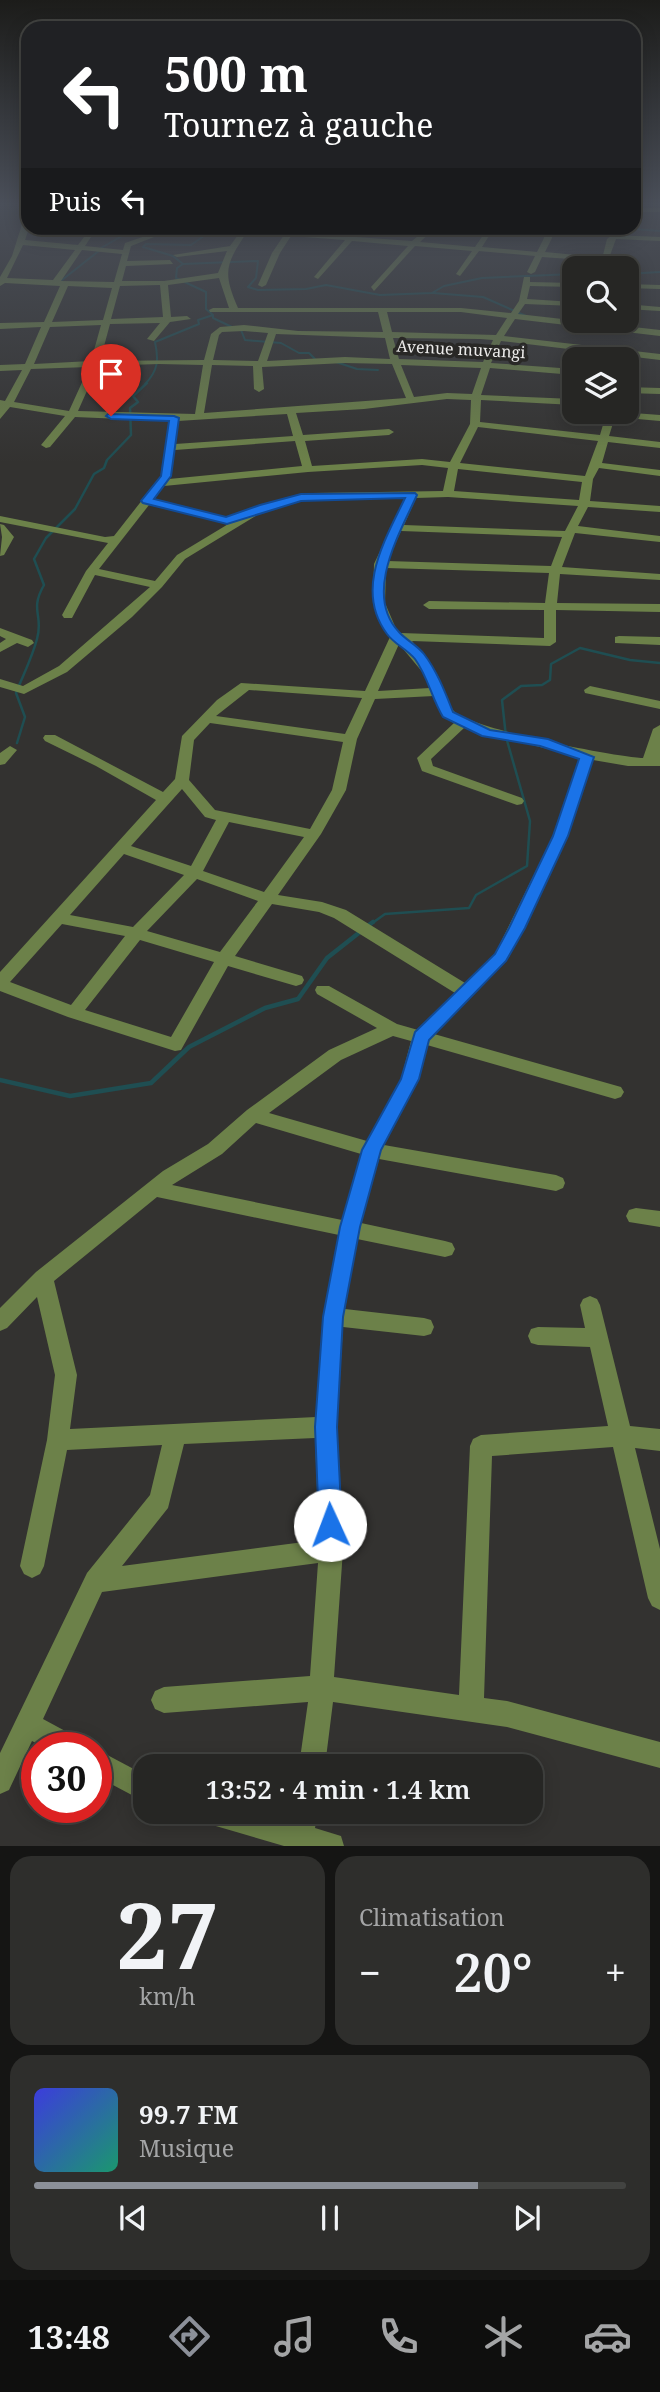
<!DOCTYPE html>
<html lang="fr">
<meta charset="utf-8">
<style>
:root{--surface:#262624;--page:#2e2e2c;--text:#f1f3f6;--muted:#a4a5a6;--line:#424341;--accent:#8c9099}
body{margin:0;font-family:"Noto Serif",serif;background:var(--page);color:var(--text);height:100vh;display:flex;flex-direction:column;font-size:26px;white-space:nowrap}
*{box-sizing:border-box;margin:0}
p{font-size:23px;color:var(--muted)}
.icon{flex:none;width:38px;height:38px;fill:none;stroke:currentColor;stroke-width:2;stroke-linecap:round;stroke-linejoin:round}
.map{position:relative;height:1846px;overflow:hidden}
.panel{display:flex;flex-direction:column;gap:10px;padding:10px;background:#151514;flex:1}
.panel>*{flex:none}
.banner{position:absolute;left:21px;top:21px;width:620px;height:214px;border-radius:21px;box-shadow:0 4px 18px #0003,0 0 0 2px var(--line);background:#202124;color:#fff;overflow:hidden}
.buttons{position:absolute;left:562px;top:256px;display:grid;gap:14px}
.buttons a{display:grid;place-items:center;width:77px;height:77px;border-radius:14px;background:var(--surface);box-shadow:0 4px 18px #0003,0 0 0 2px var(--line);font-size:35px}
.speed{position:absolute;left:21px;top:1732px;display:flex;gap:14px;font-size:35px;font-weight:700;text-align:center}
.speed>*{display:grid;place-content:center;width:91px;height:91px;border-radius:50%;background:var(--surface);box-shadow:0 4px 18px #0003,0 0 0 2px var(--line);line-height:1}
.speed .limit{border:10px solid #d22;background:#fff;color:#111}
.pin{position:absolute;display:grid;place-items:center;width:60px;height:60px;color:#fff;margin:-72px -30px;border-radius:50% 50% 50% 0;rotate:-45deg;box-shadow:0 0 7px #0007}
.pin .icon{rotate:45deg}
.me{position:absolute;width:77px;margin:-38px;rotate:358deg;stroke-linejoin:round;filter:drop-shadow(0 0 5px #0008)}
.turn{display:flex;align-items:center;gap:24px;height:147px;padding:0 28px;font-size:32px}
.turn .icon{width:91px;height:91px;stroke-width:2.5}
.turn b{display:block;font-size:49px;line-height:60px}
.then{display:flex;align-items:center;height:66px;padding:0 28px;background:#0003;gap:14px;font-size:26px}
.big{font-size:52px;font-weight:600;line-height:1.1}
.panel .card{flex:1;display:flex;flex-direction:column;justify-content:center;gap:10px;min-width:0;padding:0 24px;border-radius:21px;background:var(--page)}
.panel .dial{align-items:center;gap:0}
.dial b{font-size:91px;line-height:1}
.song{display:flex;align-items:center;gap:21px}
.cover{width:84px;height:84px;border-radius:10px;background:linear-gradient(135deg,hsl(240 70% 55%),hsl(160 70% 35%))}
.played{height:7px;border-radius:4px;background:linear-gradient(90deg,var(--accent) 75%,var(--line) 75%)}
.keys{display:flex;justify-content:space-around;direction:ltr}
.heat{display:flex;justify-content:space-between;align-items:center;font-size:38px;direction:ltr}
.panel .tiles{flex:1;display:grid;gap:10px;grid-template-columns:1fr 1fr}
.card:last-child{grid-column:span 2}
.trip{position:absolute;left:133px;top:1754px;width:410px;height:70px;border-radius:21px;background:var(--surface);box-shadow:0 4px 18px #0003,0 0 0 2px var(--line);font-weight:600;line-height:70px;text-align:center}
.dock{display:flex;height:112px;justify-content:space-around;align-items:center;background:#0f0f0e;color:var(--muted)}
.dock .icon{width:49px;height:49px}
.dock .selected{color:var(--accent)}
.dock b{font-size:32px;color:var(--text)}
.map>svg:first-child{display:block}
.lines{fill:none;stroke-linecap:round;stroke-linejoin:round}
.stream-far2{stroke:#1f4e52;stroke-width:2}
.stream-far1{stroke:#1f4e52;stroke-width:2.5}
.stream{stroke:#1f4e52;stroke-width:4.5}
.minor{fill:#6c8149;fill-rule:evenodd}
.route{fill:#1a73e8;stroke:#114b97;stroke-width:2}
.labels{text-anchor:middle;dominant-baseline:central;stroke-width:7;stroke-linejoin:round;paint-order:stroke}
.far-street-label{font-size:16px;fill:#ecebea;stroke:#292826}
</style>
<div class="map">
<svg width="660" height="1846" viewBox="0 0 660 1846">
<rect width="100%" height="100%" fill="#333230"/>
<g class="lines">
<!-- stream-far2 -->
<path class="stream-far2" d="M 215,228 L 191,245 L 146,244 L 143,247 L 173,256 L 183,264 L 258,261 L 256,278 L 248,287 L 258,290 L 306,289 L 326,285 L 380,295 L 432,293 L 444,286 L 482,278 L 574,274
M 620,228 L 660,231
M 101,248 L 136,228
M 626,274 L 660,272
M 62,280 L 100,250
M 433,293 L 483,297 L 526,316
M 213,315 L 213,318 L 234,328
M 571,325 L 582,329
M 241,330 L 245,340 L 281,343 L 299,353 L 309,353 L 315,359
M 336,362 L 357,369 L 378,370
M 145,384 C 158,371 159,360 155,342 L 199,324 L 198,320 L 213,315 L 206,309 L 206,292 L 176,278 L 177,268 L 183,264"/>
<!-- stream-far1 -->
<path class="stream-far1" d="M 17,743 L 25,717 L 16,693 C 23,675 32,658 37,639 C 44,615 29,611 44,585 L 34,559 L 46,538 L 75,509 L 94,474 L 104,468 L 107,460 L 131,435 L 130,408 L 138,402 L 133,396 L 147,383
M 371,924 L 385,914 L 469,908 L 476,895 L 527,866 L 530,821 L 506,737 L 502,700 L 521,686 L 542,685 L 550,680 L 551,664 L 580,648 L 630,660 L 660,663"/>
<!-- stream -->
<path class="stream" d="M 366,927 L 373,922
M 0,1080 L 70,1096 L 151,1083 L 189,1047 L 265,1008 L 298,999 L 327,958 L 360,932"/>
<!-- minor -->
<path class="minor" d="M 634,208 L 660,208 L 660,212 L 634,212 Z
M 28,216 L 29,228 L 25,240 L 78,245 L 91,228 L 97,228 L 85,246 L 123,250 L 125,243 L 169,228 L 177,228 L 131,246 L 127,261 L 170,260 L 173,264 L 126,266 L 122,281 L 164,281 L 218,273 L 227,251 L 177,257 L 173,255 L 230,246 L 243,228 L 287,231 L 290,228 L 296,228 L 294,232 L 348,236 L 353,228 L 359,228 L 355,237 L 412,241 L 428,228 L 435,228 L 420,242 L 475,247 L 488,228 L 494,228 L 482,247 L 537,252 L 544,238 L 545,228 L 552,228 L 552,238 L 545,252 L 597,257 L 603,255 L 607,239 L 612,235 L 660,237 L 660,241 L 616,239 L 609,258 L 598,261 L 542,257 L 535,272 L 531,274 L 527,272 L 535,256 L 479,251 L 460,276 L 456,274 L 472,251 L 415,246 L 374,291 L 371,287 L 408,246 L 352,241 L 318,279 L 314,277 L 345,240 L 291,236 L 280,253 L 266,285 L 262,287 L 258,285 L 272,253 L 284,235 L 247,232 C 226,264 222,271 238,308 L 461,308 L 511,313 L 519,301 L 524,277 L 530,277 L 530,282 L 574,283 L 574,287 L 530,286 L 527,299 L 574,302 L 574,306 L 525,304 L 518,314 L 660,330 L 660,336 L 515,319 L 504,336 L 660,354 L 660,360 L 501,341 L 491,363 L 574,369 L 574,375 L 490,368 L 481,395 L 574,399 L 574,405 L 481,400 L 480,422 L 600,435 L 607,411 L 660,415 L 660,421 L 615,417 L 609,436 L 660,442 L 660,448 L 608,442 L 602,463 L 660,470 L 660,476 L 599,468 L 593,479 L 590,501 L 660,506 L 660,512 L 588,507 L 578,526 L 660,536 L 660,542 L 575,533 L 562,567 L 660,574 L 660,580 L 560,574 L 557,603 L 660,604 L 660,612 L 556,610 L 556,642 L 550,646 L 412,641 C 421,652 431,663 438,676 C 443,686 446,700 453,710 C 465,728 616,757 643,758 L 653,729 L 660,725 L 660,766 L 628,766 L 593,760 L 567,836 L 509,957 L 434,1034 L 621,1087 L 624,1092 L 621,1097 L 615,1099 L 427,1045 L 419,1079 L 384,1145 L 556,1175 L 563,1178 L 565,1183 L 563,1188 L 556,1191 L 379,1159 L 361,1223 L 445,1241 L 452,1243 L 455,1249 L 452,1255 L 445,1257 L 357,1239 L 345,1309 L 424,1318 L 431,1320 L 434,1327 L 431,1334 L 424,1336 L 343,1327 L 337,1427 L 343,1550 L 334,1677 L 459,1695 L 470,1446 L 473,1439 L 481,1435 L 608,1426 L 590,1347 L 538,1345 L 531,1343 L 528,1336 L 531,1329 L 538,1327 L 585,1328 L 580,1305 L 583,1299 L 590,1296 L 597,1299 L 600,1305 L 630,1426 L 660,1429 L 660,1451 L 635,1448 L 660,1549 L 660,1610 L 652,1606 L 648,1598 L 613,1447 L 492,1456 L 484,1698 L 507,1701 L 660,1742 L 660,1768 L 507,1727 L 333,1702 L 325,1766 L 299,1766 L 308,1702 L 164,1713 L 155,1709 L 151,1700 L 155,1691 L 164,1687 L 310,1676 L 318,1563 L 102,1592 L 43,1719 L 80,1739 L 84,1748 L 46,1748 L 32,1741 L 9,1790 L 0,1794 L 0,1753 L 87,1573 L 150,1495 L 162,1445 L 67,1450 L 44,1566 L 40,1574 L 32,1578 L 24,1574 L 20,1566 L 47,1440 L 55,1375 L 37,1297 L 7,1328 L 0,1331 L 0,1308 L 36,1272 L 163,1171 L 208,1144 L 247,1110 L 329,1050 L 377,1028 L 317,994 L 315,990 L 317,986 L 329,986 L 397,1024 L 418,1030 L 455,993 L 334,918 L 319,912 L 272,904 L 235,956 L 302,976 L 304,980 L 302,984 L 296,986 L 228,966 L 181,1050 L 175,1051 L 68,1017 L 0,991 L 0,972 L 156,800 L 96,766 L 45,741 L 43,738 L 45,735 L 55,735 L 163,792 L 175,779 L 182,736 L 217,700 L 241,683 L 365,691 L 390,637 L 373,603 L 374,564 L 405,498 L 313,499 L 267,509 L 185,559 L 162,587 L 132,617 L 67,672 L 24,694 L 0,687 L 0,679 L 23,686 L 59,666 L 150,587 L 95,575 L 72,618 L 64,618 L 62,615 L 86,571 L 108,543 L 0,522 L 0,516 L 105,537 L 114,536 L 161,476 L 169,421 L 75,417 L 50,447 L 46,448 L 41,445 L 65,416 L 10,407 L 0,419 L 0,400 L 5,401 L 22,370 L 0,371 L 0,365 L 25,364 L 41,327 L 0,329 L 0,323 L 44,322 L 60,286 L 5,283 L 0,286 L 0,277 L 12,256 L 24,218 ZM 23,245 L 75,250 L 53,280 L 7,278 ZM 82,250 L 122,254 L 114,282 L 61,281 ZM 219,278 L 229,308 L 213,308 L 209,310 L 210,312 L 378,312 L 383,332 L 298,331 L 244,325 L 220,327 L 211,334 L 204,360 L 100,361 L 110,324 L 160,323 L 147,339 L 154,341 L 170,322 L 191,319 L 187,316 L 171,317 L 168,285 ZM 160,285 L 163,317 L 111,319 L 120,286 ZM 68,286 L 112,288 L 103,320 L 52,322 ZM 387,312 L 461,312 L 507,318 L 496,335 L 392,332 ZM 101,325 L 91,361 L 34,364 L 50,327 ZM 244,331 L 268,333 L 258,361 L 213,360 L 219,335 L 222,332 ZM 276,334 L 385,338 L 390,359 L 345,357 L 267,361 ZM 393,338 L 480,339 L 493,340 L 483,362 L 399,359 ZM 345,363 L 392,364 L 406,398 L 204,413 L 212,365 L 253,366 L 254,389 L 259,392 L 264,389 L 262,367 ZM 159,364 L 203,365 L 195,414 L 78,411 L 98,366 ZM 401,365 L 481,368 L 472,394 L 447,393 L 414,397 ZM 89,367 L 69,411 L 14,402 L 31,369 ZM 447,399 L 471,400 L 470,424 L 450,462 L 422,459 L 312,466 L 305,441 L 389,435 L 394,432 L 389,429 L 303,435 L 296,413 L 364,409 ZM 287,414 L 293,436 L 175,444 L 178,421 ZM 478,427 L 598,441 L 585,476 L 460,463 ZM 295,441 L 302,466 L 169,479 L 175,450 ZM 422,465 L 448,468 L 443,491 L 313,493 L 259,505 L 243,515 L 227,517 L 153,499 L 164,486 L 308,472 ZM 458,469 L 582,482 L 579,500 L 454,491 ZM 448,497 L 578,506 L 565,531 L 404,525 L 416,498 ZM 149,505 L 227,523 L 230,523 L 177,555 L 155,581 L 99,569 ZM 401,531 L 562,537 L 551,566 L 387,561 ZM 386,568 L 549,573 L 545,603 L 429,601 L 423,605 L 429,609 L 544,610 L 544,638 L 401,633 L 397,631 L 385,603 ZM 399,644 L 424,674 L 430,688 L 378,691 ZM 249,690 L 362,698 L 345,734 L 216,716 ZM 434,696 L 443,717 L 454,723 L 417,758 L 422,771 L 517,805 L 522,804 L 524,801 L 522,798 L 433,766 L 431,759 L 464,728 L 580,757 L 553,836 L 495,954 L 465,983 L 346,910 L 322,902 L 278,895 L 321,834 L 346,790 L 357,739 L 375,699 ZM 210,723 L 343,742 L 332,790 L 310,829 L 215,810 L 189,780 L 194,740 ZM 182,789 L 205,817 L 216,820 L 191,866 L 131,846 ZM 229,822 L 304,837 L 264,892 L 203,871 ZM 124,854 L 184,875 L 133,927 L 70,915 ZM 197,879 L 258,901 L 220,952 L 147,931 ZM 62,924 L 125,936 L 71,1005 L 10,982 ZM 140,940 L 214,962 L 171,1037 L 85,1010 ZM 393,1036 L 411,1041 L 401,1079 L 367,1141 L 269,1113 L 341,1060 ZM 256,1123 L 361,1154 L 342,1220 L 172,1185 L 222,1154 ZM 157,1197 L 339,1235 L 323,1317 L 316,1417 L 70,1429 L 77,1375 L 54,1281 ZM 315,1438 L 319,1540 L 122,1566 L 168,1508 L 184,1444 Z
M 626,284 L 660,285 L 660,289 L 626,288 Z
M 626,304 L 660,307 L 660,311 L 626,309 Z
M 626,387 L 660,388 L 660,394 L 626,393 Z
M 0,524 L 4,525 L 14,537 L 4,555 L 0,556 L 2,537 Z
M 0,628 L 32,640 L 34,643 L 28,647 L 17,643 L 0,652 L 0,643 L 6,639 L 0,636 Z
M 619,636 L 660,637 L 660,645 L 615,643 L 615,637 Z
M 590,686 L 660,701 L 660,709 L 585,693 L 584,690 Z
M 10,746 L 17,750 L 5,764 L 0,765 L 0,753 Z
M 636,1208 L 660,1211 L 660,1227 L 629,1222 L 626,1216 L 629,1210 Z
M 96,1749 L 145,1775 L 145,1802 L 96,1776 Z
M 196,1811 L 256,1811 L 290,1821 L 292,1811 L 318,1811 L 315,1828 L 341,1836 L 344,1846 L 284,1846 L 209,1824 L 200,1820 Z"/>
</g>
<!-- sky -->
<linearGradient id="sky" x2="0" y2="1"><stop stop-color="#1c1c1a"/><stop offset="0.44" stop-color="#4a4f59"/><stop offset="1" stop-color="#4a4f59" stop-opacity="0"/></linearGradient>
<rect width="660" height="463" fill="url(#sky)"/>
<!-- route -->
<path class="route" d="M 108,414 L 174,416 L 179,418 L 171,476 L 154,499 L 226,517 L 260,505 L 301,494 L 415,493 L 417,495 C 400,533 363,594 399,632 C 406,640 417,645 424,654 C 437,671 445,692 453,712 L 490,730 L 548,739 L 594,757 L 568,836 L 525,928 L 506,961 L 429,1040 L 419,1079 L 381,1150 L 360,1227 L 343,1317 L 337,1427 L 342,1525 L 338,1534 L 330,1537 L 322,1534 L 319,1525 L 315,1427 L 323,1317 L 340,1227 L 362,1150 L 401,1079 L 415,1032 L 495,954 L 509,928 L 553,836 L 579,759 L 540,746 L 482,736 L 443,717 C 432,699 428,677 415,659 C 407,649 394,644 387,634 C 354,590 385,540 405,498 L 301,501 L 227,524 L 143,503 L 141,501 L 161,476 L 169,421 L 111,419 L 106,416 Z"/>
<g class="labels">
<!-- far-street labels -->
<g class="far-street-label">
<text transform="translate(461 349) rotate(3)">Avenue muvangi</text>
</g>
</g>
</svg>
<div class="buttons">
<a><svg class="icon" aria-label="search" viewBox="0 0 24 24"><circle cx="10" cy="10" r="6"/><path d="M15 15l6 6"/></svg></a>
<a><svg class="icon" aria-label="layers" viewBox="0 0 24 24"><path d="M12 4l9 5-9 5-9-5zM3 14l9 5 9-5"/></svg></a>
</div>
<div class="speed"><div class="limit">30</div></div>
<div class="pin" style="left:111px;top:416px;background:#d93025"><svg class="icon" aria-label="arrive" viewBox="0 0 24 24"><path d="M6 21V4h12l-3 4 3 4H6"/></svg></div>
<svg class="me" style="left:330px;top:1525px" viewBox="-20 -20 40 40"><circle r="19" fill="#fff"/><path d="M0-13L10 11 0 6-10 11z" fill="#1a73e8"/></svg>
<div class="trip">13:52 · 4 min · 1.4 km</div>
<div class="banner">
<div class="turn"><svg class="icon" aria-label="left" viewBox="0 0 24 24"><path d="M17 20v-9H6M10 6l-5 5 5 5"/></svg><div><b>500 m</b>Tournez à gauche</div></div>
<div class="then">Puis<svg class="icon" aria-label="left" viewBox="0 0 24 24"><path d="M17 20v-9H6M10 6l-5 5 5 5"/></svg></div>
</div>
</div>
<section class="panel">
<div class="tiles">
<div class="card dial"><b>27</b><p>km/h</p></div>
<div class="card"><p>Climatisation</p>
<div class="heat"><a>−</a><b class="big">20°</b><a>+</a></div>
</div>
<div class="card">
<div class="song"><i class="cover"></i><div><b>99.7 FM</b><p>Musique</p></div></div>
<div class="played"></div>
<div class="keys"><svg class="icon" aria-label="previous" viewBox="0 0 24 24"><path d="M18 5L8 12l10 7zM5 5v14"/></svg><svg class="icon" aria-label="pause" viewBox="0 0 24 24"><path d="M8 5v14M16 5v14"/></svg><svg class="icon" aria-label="next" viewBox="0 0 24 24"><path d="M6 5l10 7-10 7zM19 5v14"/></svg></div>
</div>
</div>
</section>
<nav class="dock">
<b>13:48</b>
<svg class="icon selected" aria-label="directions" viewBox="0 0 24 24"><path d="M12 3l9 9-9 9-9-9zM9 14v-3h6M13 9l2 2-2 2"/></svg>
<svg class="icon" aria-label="music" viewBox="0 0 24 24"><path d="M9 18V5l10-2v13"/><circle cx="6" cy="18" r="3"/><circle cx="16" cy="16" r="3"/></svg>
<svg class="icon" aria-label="phone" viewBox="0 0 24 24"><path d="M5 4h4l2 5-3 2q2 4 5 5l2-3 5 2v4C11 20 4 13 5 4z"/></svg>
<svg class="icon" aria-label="climate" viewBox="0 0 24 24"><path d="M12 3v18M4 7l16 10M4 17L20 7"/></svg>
<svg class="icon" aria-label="car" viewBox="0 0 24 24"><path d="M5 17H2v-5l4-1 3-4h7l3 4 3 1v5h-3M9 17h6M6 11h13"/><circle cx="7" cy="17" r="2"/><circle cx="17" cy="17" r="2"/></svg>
</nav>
